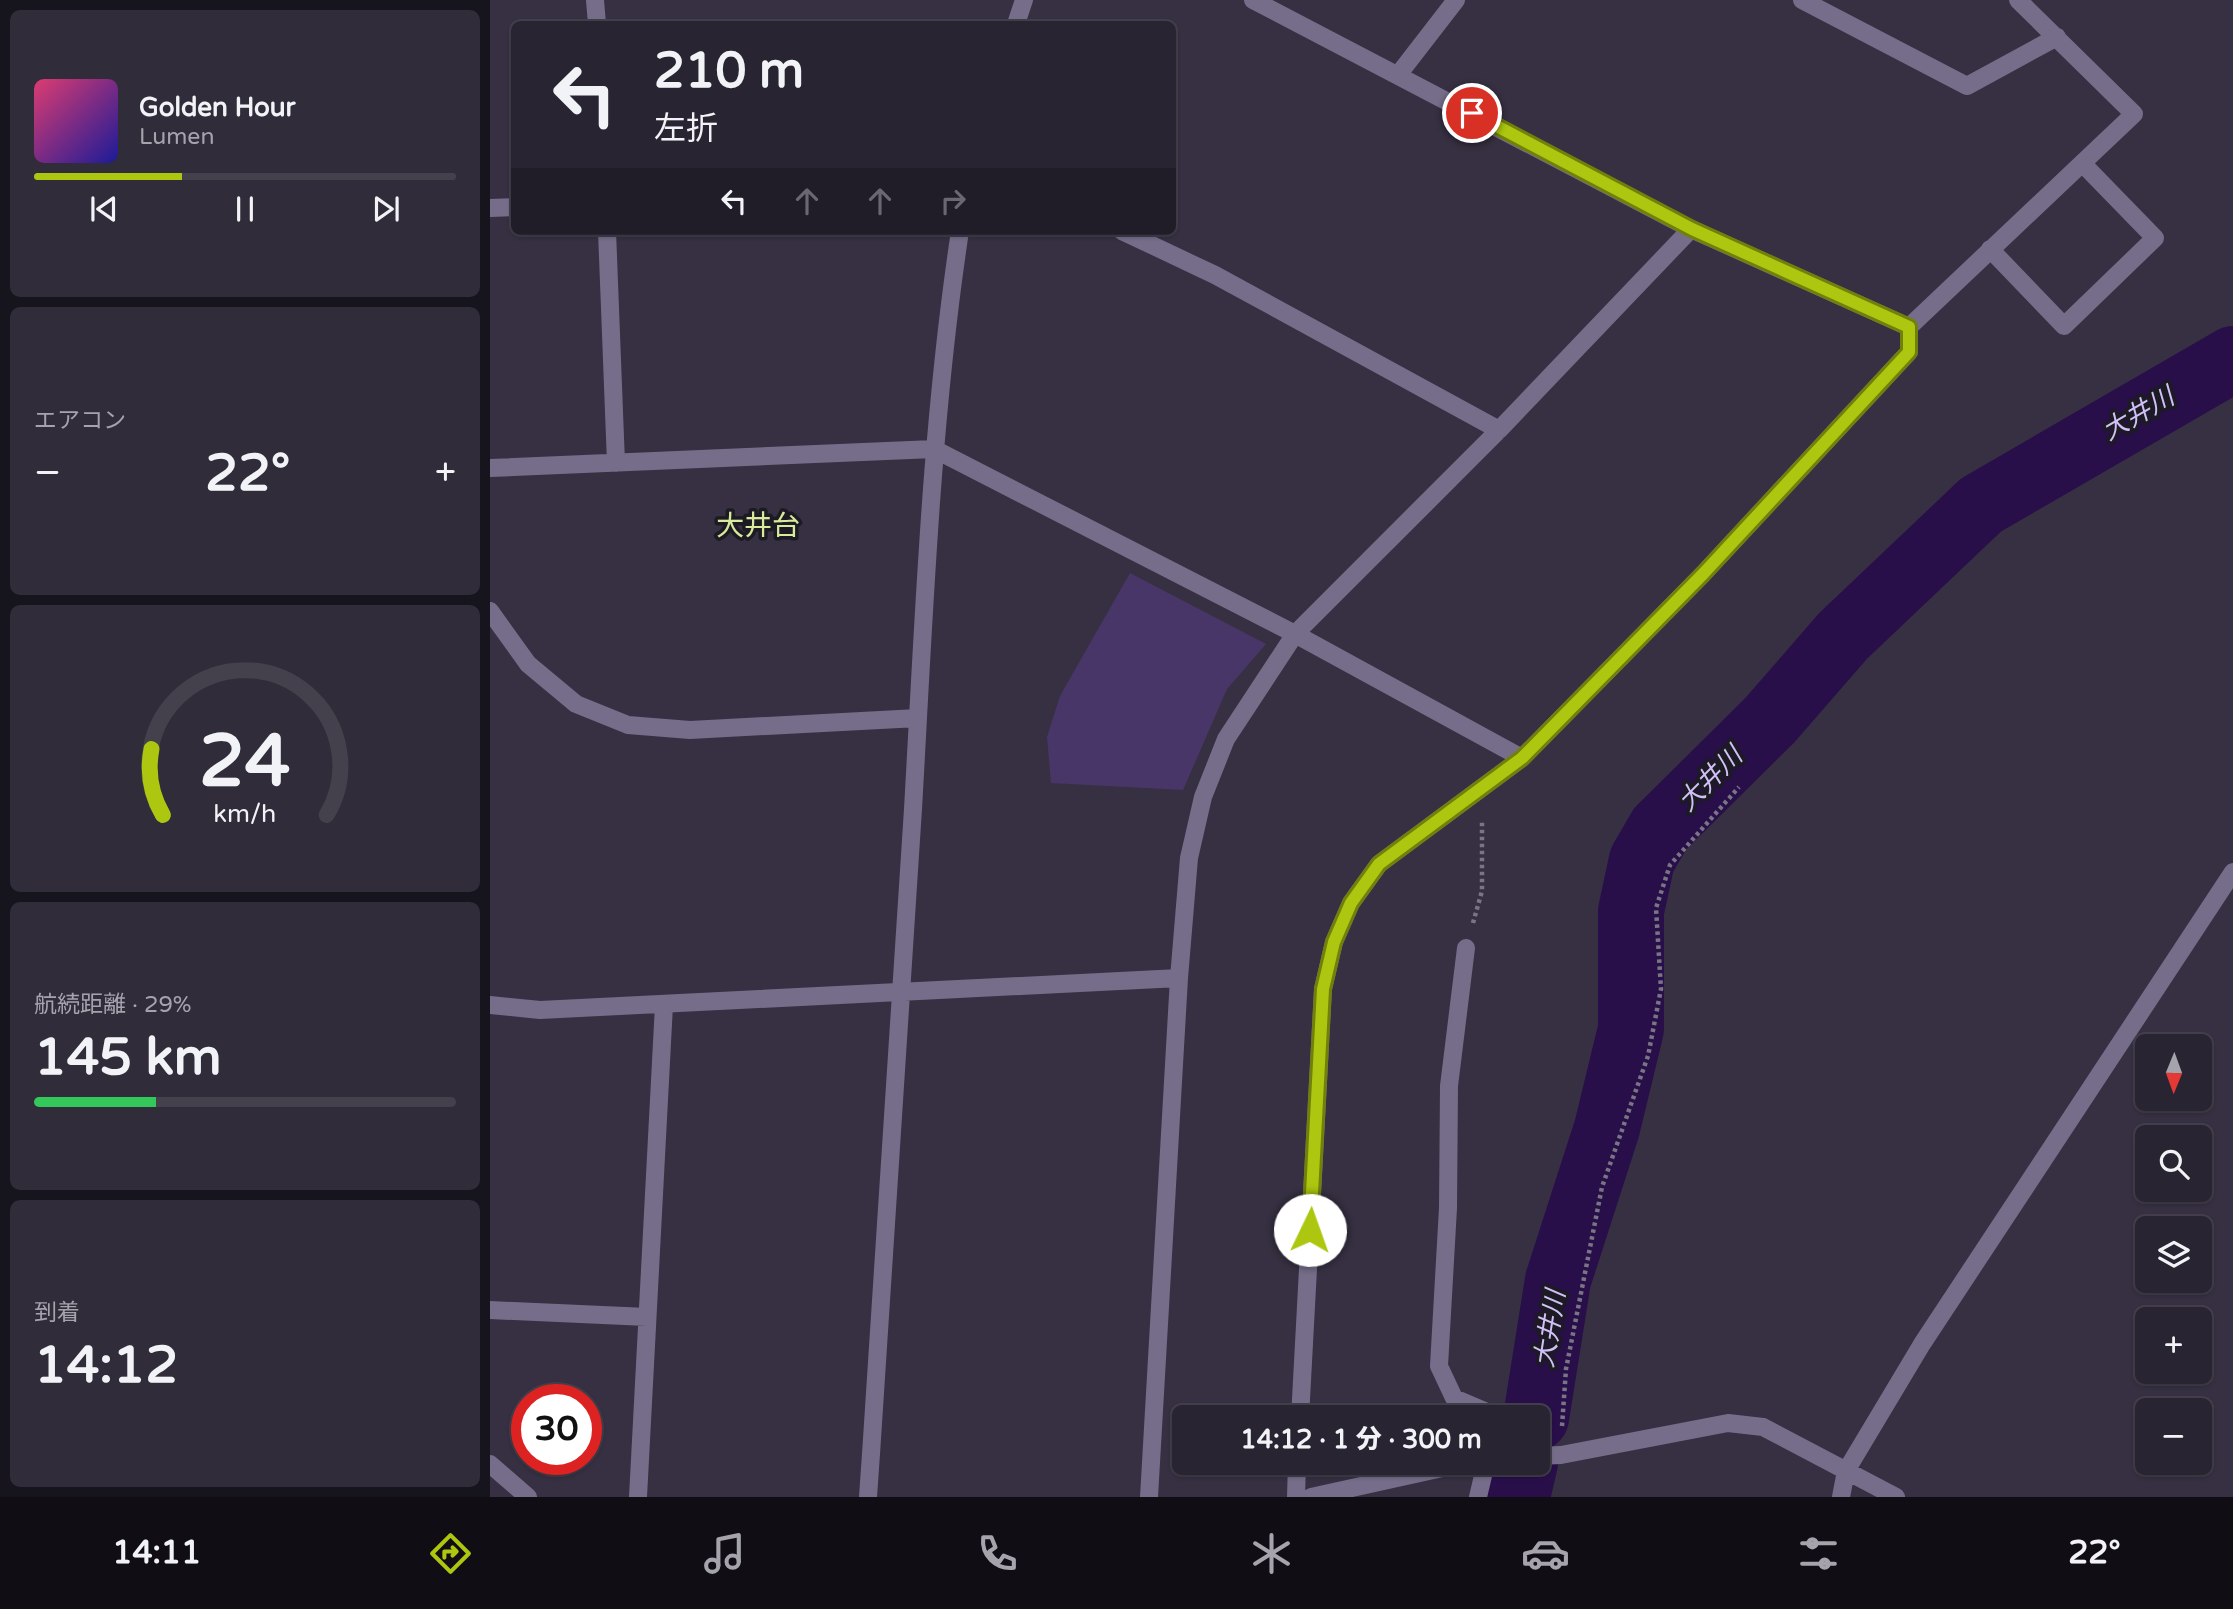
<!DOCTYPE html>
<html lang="ja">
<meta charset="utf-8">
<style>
:root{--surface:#282432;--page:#302c3a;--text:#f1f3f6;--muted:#a5a4ac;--line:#44414d;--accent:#adc60f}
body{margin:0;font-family:"Varela Round","Noto Sans JP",sans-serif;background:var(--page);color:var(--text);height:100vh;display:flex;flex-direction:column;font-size:26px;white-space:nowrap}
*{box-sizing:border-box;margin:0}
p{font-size:23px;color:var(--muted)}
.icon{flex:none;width:38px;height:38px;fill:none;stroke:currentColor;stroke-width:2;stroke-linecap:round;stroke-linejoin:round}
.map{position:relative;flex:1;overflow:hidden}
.sheet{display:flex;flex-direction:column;gap:10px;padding:10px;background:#16141c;width:490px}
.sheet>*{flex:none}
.guide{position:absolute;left:21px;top:21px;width:665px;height:214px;border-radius:10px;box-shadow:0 2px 5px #0004,0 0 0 2px var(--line);background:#282432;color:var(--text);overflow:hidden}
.needle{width:46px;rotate:181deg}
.controls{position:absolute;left:1645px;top:1034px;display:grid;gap:14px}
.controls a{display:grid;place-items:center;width:77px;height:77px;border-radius:10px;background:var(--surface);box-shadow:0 2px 5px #0004,0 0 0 2px var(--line);font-size:35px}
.speed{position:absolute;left:21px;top:1384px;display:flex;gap:14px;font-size:35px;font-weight:700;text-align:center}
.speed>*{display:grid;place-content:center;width:91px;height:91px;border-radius:50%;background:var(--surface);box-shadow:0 2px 5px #0004,0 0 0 2px var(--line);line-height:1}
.speed .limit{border:10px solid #d22;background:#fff;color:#111}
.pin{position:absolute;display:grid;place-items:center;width:60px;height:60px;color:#fff;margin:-30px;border:4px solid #fff;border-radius:50%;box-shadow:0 2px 7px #0007}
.me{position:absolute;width:77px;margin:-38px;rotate:3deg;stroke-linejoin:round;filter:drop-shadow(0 0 5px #0008)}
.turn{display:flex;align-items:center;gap:24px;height:147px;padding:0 28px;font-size:32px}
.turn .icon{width:91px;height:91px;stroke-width:2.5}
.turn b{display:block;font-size:49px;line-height:60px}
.lanes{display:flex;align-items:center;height:66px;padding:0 28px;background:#0003;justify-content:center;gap:35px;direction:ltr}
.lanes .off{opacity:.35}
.big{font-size:52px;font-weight:800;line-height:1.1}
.sheet .tile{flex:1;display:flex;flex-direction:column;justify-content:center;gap:10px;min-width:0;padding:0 24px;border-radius:10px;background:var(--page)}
.sheet .dial{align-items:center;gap:0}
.dial svg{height:182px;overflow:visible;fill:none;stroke:var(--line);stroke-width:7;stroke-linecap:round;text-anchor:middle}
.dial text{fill:var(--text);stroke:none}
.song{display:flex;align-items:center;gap:21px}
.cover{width:84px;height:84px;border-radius:10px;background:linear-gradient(135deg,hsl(340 70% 55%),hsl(240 70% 35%))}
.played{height:7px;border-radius:4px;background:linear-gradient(90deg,var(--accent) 35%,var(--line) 35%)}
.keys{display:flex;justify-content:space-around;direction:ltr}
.heat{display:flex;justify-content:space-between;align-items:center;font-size:38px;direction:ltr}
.charge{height:10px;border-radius:5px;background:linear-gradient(90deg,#34c759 29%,var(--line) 0)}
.trip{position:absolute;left:682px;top:1405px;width:378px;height:70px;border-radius:10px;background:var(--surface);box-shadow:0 2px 5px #0004,0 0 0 2px var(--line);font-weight:800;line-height:70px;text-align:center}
.dock{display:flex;height:112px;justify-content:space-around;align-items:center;background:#100e14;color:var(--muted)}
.dock .icon{width:49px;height:49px}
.dock .active{color:var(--accent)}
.dock b{font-size:32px;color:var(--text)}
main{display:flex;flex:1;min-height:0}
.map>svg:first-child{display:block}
.green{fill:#483668}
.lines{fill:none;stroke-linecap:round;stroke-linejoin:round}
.river{stroke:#290f4a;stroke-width:66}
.path{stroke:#7a7585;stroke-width:4.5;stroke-dasharray:3.5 3.5;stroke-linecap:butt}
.minor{stroke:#766d8a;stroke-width:18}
.route-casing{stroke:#70810a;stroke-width:18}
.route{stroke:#adc60f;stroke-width:12}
.labels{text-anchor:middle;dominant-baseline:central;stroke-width:7;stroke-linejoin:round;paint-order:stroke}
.water-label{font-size:26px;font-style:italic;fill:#d1c0f8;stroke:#1c1a22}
.quarter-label{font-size:28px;fill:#d9ea9d;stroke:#1c1a22}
</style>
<main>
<section class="sheet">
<div class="tile">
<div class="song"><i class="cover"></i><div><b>Golden Hour</b><p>Lumen</p></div></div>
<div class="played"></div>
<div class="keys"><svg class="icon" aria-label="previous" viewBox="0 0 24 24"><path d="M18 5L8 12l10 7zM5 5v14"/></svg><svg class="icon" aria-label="pause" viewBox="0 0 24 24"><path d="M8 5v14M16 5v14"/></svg><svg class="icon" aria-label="next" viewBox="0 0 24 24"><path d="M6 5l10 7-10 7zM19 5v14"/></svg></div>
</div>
<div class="tile"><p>エアコン</p>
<div class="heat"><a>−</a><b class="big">22°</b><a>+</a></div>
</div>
<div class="tile dial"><svg viewBox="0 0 100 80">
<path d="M14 69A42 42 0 1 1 86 69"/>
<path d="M14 69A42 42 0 0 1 9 40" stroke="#adc60f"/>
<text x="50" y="56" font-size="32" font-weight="700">24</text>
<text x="50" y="72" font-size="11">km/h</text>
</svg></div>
<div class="tile"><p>航続距離 · 29%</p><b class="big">145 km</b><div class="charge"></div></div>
<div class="tile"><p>到着</p><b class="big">14:12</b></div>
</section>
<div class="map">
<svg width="1743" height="1497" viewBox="0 0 1743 1497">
<rect width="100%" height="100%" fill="#363042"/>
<!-- green -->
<path class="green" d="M 640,573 L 776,644 L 737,689 L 693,790 L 561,783 L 557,737 L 570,696 Z"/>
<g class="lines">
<!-- river -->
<path class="river" d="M 1046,1418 L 1068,1280 L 1117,1128 L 1141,1029 L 1141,911 L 1152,860 L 1170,829 L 1280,720 L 1353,636 L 1491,505 L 1743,359
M 1027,1497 L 1035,1463"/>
<!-- path -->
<path class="path" d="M 983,923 L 992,891 L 992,821
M 1072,1426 L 1076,1369 L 1112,1187 L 1158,1056 L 1171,989 L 1166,908 L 1180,865 L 1249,787"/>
<!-- minor -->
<path class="minor" d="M 105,0 L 107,24
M 763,0 L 1201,229 L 1419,327
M 1312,0 L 1477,86 L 1567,37
M 526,24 L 534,0
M 908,75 L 966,0
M 0,208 L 24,207
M 117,231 L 126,463
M 632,231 L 725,275 L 1009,430
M 1500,249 L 1574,326 L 1665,238 L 1593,164
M 0,468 L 444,449 L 805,634 L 1032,758
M 0,611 L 38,664 L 86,704 L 138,725 L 200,730 L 428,718
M 976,948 L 959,1086 L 958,1208 L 949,1366 L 964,1398 L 1004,1415 L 1004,1418
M 0,1005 L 50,1010 L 689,978
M 0,1310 L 157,1317
M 810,1418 L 833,989 L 844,942 L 861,903 L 889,864 L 1032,758 L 1213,574 L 1419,352 L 1419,327 L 1644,114 L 1528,0
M 1048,1456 L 1071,1455 L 1238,1423 L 1273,1427 L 1406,1497
M 0,1464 L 38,1497
M 148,1497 L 174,1005
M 378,1497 C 394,1268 409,1039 423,809 C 434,616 441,423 470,231
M 659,1497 L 689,978 L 699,858 L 713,797 L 736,739 L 805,634 L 1009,430 L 1201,229
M 806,1497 L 807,1463
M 821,1497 L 975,1463
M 988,1497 L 996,1463
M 1351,1497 L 1356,1471 L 1432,1344 L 1743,872"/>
</g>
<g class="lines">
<!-- route casing -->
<g class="route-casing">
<path id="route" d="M 820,1230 L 833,989 L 844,942 L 861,903 L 889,864 L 1032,758 L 1213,574 L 1419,352 L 1419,327 L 1202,229 L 982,113"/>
</g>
<!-- route -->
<use href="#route" class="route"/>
</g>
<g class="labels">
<!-- water labels -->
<g class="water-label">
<text transform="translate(1648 414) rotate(-30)">大井川</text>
<text transform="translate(1220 779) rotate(-45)">大井川</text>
<text transform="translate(1060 1329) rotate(-81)">大井川</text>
</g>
<!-- quarter labels -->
<g class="quarter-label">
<text x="268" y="526">大井台</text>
</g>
</g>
</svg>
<div class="controls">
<a><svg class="needle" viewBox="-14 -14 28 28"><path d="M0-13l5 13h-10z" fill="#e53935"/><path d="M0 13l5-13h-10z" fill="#a5a4ac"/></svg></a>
<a><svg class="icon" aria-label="search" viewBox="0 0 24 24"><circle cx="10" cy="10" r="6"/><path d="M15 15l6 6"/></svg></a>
<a><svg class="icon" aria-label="layers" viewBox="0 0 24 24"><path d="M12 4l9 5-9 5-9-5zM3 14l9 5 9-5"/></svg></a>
<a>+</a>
<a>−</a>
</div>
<div class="speed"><div class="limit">30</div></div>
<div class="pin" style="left:982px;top:113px;background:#d93025"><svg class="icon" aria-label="arrive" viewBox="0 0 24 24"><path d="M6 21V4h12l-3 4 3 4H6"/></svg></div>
<svg class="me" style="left:820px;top:1230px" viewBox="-20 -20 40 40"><circle r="19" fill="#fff"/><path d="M0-13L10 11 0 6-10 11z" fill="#adc60f"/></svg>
<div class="trip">14:12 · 1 分 · 300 m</div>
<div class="guide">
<div class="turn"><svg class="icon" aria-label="left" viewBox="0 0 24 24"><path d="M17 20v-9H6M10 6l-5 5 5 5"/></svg><div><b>210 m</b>左折</div></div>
<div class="lanes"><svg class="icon" aria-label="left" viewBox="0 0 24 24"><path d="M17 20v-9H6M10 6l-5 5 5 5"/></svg><svg class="icon off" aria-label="ahead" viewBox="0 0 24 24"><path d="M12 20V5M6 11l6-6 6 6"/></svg><svg class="icon off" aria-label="ahead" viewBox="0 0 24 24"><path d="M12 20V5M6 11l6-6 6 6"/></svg><svg class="icon off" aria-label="right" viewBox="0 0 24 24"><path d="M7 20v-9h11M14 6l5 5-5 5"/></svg></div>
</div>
</div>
</main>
<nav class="dock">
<b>14:11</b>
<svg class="icon active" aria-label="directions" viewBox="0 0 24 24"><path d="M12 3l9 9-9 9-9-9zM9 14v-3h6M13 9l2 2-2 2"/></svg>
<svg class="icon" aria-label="music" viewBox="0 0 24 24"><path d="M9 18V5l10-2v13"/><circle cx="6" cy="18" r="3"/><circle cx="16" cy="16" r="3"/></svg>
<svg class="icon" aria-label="phone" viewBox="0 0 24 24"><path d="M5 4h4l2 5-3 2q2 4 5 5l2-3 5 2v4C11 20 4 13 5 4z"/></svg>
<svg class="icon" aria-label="climate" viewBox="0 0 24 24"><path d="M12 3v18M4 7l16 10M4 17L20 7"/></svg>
<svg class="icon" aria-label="car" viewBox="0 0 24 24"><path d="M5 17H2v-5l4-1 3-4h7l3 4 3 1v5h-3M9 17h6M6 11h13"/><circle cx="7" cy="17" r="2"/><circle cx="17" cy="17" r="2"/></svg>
<svg class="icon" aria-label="filters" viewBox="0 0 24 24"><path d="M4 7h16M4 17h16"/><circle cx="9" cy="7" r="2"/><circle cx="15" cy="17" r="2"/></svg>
<b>22°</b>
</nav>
